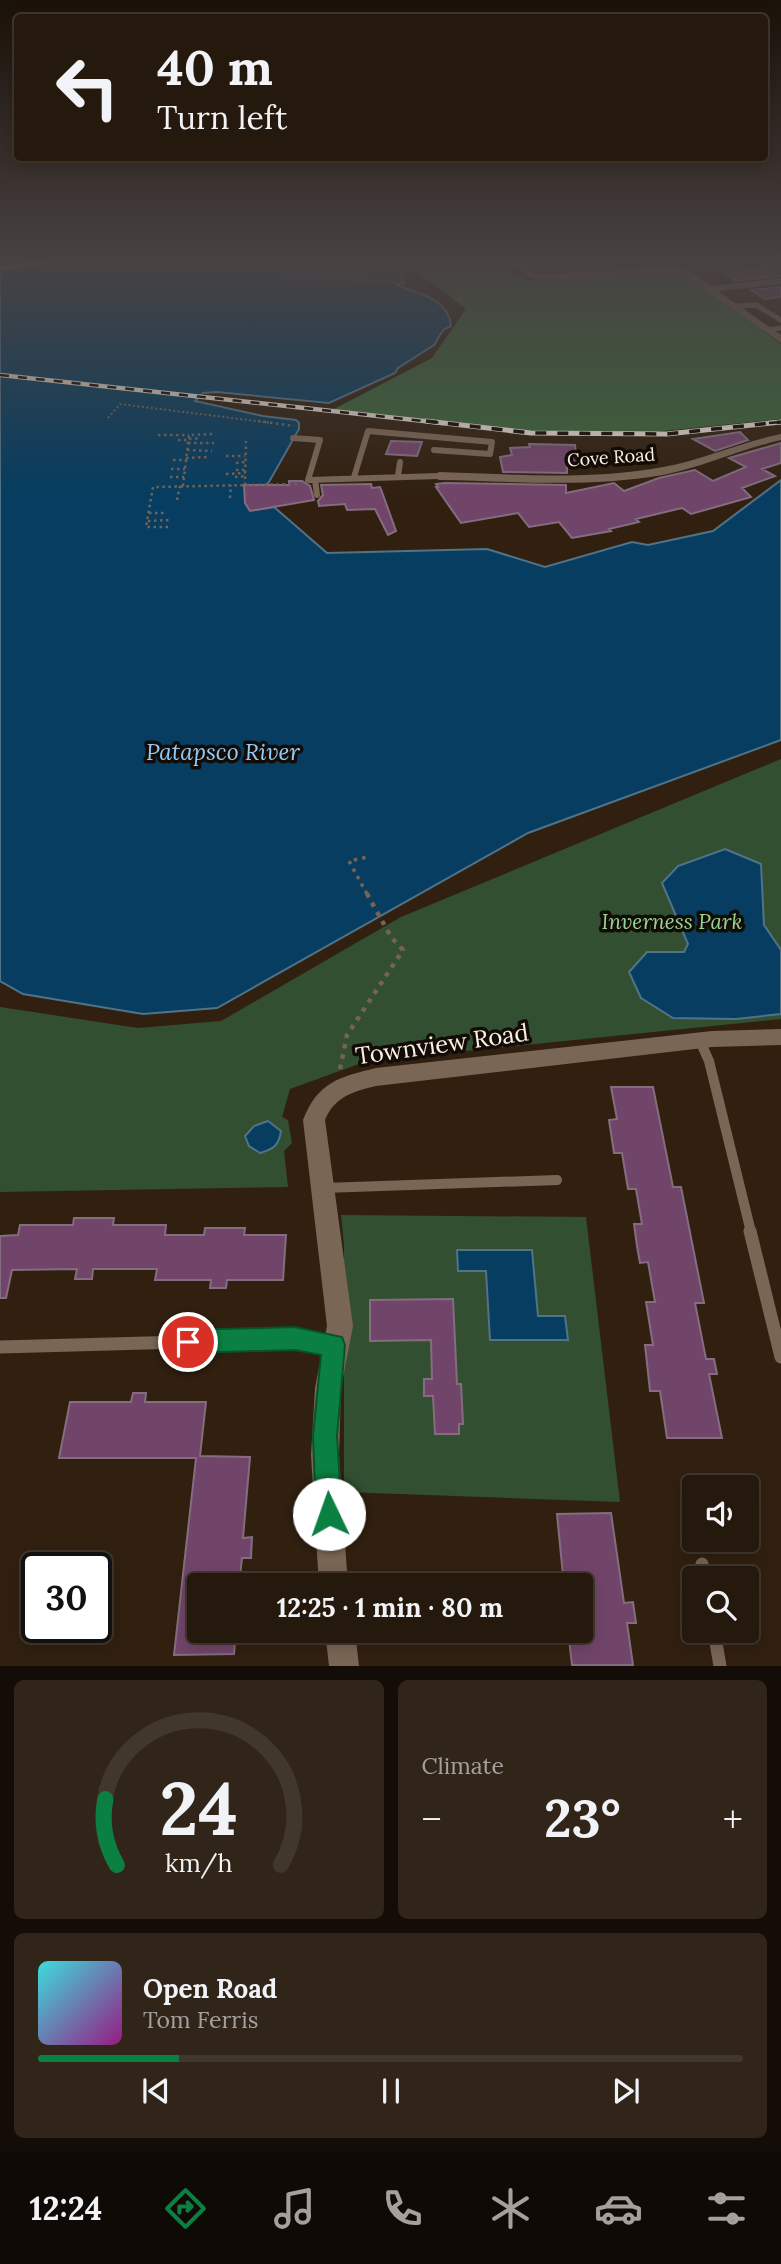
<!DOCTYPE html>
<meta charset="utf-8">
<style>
:root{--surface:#25180c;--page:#31251a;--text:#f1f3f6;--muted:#a3a09d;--line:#42372d;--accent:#0b8043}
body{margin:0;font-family:Lora,serif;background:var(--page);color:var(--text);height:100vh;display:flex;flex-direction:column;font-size:26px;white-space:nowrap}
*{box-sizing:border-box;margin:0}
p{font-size:23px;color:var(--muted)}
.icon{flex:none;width:38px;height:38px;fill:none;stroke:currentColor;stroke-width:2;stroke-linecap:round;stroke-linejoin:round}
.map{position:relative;height:1666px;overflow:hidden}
.details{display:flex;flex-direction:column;gap:14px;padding:14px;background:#140d07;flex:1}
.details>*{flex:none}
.guide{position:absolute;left:14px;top:14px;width:754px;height:147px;border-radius:7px;box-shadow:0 4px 18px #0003,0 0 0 2px var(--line);background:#25180c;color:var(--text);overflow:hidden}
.fabs{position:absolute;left:682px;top:1475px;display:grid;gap:14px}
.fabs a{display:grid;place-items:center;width:77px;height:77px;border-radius:7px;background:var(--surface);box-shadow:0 4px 18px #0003,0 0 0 2px var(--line);font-size:35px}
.speed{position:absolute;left:21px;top:1552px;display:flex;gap:14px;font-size:35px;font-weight:700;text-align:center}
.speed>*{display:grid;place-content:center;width:91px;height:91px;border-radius:50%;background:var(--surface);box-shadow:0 4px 18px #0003,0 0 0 2px var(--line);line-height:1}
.speed .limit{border:4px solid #111;border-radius:10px;background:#fff;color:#111}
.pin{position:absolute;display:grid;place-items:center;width:60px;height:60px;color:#fff;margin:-30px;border:4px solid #fff;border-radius:50%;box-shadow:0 2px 7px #0007}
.me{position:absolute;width:77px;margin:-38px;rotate:357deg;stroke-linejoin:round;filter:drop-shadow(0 0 5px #0008)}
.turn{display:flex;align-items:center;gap:24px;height:147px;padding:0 28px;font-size:32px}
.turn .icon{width:91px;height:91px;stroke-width:2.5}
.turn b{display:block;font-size:49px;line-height:60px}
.big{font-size:52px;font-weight:800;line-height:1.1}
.details .widget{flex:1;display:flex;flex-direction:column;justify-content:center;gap:10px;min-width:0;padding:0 24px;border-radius:10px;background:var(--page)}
.details .dial{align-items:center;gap:0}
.dial svg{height:182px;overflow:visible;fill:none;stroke:var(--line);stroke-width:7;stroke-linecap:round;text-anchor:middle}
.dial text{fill:var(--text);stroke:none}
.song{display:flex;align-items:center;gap:21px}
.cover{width:84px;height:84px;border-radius:10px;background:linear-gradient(135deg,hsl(180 70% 55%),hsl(310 70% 35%))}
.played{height:7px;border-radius:4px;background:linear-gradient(90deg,var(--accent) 20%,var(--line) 20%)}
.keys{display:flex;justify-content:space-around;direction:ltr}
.heat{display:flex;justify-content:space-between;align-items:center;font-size:38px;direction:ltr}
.details .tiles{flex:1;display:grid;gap:14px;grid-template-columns:1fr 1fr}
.widget:last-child{grid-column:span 2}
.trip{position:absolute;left:187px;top:1573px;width:406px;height:70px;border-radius:7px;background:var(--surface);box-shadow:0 4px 18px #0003,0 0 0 2px var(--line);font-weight:800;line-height:70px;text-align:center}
.tab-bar{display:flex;height:112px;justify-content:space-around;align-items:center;background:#0f0a05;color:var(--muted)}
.tab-bar .icon{width:49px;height:49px}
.tab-bar .active{color:var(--accent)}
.tab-bar b{font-size:32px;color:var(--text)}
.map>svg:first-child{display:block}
.green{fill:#334f32}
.forest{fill:#3b643b}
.water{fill:#063d60;stroke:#507388;stroke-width:2}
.building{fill:#71456a;stroke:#836d7f;stroke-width:2}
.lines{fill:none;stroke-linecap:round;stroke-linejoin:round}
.path-far3{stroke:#736455;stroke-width:2;stroke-dasharray:2 2.5;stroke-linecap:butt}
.path-far2{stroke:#736455;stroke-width:2.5;stroke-dasharray:2.5 3.5;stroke-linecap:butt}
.path-far1{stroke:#736455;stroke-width:3.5;stroke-dasharray:3.5 5;stroke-linecap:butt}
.path{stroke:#736455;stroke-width:4.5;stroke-dasharray:4.5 6;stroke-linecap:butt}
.service-far3{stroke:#7a6655;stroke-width:5}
.service-far2{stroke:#7a6655;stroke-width:6}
.service-far1{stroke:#7a6655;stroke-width:10}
.service{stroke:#7a6655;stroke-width:13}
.minor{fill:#7a6655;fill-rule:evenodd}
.primary{fill:#d1a885;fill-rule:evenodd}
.rail-far1-casing{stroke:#e4d8cc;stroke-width:4.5}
.rail-casing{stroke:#e4d8cc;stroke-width:5}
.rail-far1{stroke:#130c06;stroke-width:2.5;stroke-dasharray:9;stroke-linecap:butt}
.rail{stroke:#130c06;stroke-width:3.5;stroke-dasharray:11;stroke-linecap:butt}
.route{fill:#0b8043;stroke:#07532c;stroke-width:2}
.labels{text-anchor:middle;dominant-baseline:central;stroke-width:7;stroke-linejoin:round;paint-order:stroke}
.far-street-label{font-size:18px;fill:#fbf0e5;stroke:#130c06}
.park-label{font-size:21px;font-style:italic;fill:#96d494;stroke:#130c06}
.water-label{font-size:23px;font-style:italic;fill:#92cbf9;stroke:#130c06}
.near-street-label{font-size:24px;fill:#fbf0e5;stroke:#130c06}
</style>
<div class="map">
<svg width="781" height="1666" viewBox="0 0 781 1666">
<rect width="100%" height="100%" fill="#312010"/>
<!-- green -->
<path class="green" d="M 781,759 L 781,1019 L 367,1061 L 290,1089 L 282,1117 L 288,1120 L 292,1143 L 284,1151 L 288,1187 L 0,1192 L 0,1007 L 138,1028 L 221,1021 L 401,917 Z
M 341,1215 L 586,1217 L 620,1502 L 344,1492 L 344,1245 Z"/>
<!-- forest -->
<path class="forest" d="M 403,261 L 500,261 L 513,274 L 529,281 L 534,279 L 684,274 L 781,344 L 781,419 L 653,432 L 569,432 L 501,430 L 332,410 L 432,358 L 466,309 Z"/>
<!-- water -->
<path class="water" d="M 0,261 L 397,262 L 404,283 L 397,285 C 420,294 449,299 451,326 L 443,330 L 434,345 L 398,368 L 395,373 L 329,403 L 217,392 L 203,393 L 195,401 L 263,416 L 296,420 L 299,423 L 299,429 L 269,482 L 255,497 L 255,510 L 274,507 L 327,553 L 487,549 L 545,567 L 632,542 L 648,545 L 713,531 L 781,480 L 781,740 L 528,833 L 217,1008 L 143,1014 L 23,994 L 0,981 Z
M 725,849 L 761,864 L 764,925 L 781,950 L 781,1014 L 736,1019 L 673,1018 L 641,998 L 629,972 L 647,952 L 684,952 L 688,944 L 662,883 L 678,866 Z
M 268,1121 L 281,1131 C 279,1145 274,1149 260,1153 L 249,1146 L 245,1136 L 254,1126 Z
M 457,1250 L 532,1250 L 538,1316 L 565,1316 L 568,1340 L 490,1340 L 486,1271 L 458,1271 Z"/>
<!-- building -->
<path class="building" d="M 766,268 L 780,276 L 736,281 L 726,274 Z
M 781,287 L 781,297 L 765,299 L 751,290 Z
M 740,432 L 748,440 L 715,451 L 693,439 Z
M 391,441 L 422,442 L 417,456 L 386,454 Z
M 781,443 L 781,463 L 762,469 L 775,476 L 742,488 L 751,497 L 691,514 L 682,508 L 636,519 L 639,522 L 609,529 L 611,531 L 572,538 L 559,522 L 529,527 L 518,513 L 461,523 L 436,487 L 438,487 L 436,484 L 445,483 L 566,485 L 566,493 L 614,483 L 624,491 L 659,478 L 695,470 L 713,481 L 746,467 L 729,458 Z
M 529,444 L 575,445 L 577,463 L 567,463 L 567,473 L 503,472 L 500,457 L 512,455 L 510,448 L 530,447 Z
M 289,481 L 302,481 L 310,486 L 314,500 L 250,511 L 245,503 L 244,485 L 289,485 Z
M 371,484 L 372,488 L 380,487 L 382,492 L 396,531 L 388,535 L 375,509 L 347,510 L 345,504 L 319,506 L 318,501 L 323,495 L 321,485 Z
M 611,1087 L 653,1087 L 673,1187 L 681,1187 L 704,1303 L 695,1303 L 706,1359 L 714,1359 L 717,1374 L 709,1374 L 722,1438 L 667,1438 L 660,1391 L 650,1391 L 645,1345 L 653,1345 L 646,1302 L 655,1302 L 648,1262 L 640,1263 L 637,1246 L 634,1224 L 642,1224 L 636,1189 L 628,1189 L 622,1153 L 614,1153 L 609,1120 L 617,1119 Z
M 74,1218 L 114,1218 L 113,1225 L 166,1225 L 165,1235 L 204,1235 L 205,1228 L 245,1228 L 244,1235 L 286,1235 L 283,1280 L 227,1280 L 226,1288 L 210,1288 L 211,1280 L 155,1280 L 157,1269 L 93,1269 L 92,1279 L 75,1279 L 77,1269 L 12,1270 L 6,1298 L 0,1298 L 0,1236 L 18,1235 L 20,1225 L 73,1225 Z
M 453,1299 L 457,1384 L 461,1384 L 463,1424 L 459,1424 L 459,1434 L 435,1434 L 433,1396 L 424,1396 L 424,1379 L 432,1379 L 431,1340 L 370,1341 L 370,1300 Z
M 133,1393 L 146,1393 L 145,1402 L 206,1402 L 200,1456 L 250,1457 L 243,1538 L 252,1537 L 251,1558 L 242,1558 L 239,1586 L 200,1586 L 200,1631 L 236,1631 L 234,1654 L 174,1655 L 196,1458 L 59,1458 L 70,1402 L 131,1402 Z
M 611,1513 L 624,1603 L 633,1602 L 636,1623 L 627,1623 L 633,1665 L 572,1665 L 568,1631 L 581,1631 L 581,1586 L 564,1586 L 557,1514 Z"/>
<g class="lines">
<!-- path-far3 -->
<path class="path-far3" d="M 284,274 L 404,283
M 108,418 L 120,404 L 272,423"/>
<!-- path-far2 -->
<path class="path-far2" d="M 258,421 L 294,426
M 158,435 L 189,435
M 189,439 L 199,438
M 178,440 L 189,440
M 188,443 L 214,443
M 187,450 L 212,451
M 226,456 L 245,456
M 186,458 L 207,457
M 173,460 L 187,460
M 236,463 L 245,462
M 171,469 L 185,469
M 236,470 L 245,470
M 226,474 L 245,473
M 170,477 L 184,477
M 235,477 L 245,476
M 245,485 L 246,441
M 183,486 L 189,435 L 214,434
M 230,498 L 231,485
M 177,500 L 180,486
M 149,513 L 167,513
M 148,521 L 170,520
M 168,527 L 146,527 L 153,487 L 297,484"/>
<!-- path-far1 -->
<path class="path-far1" d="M 367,894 L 349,861 L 368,857"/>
<!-- path -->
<path class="path" d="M 340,1069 L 347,1035 L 403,950 L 391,937 L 366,892"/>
<!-- service-far3 -->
<path class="service-far3" d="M 735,306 L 756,305 L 781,320
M 768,330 L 781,328"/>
<!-- service-far2 -->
<path class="service-far2" d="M 293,438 L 320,440 L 308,480 L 439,476
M 398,476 L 400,462
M 354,477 L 368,431 L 492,442 L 490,454 L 434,450
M 315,480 L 317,495"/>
<!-- service-far1 -->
<path class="service-far1" d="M 700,1041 L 709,1061 L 751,1232
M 324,1188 L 557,1180"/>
<!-- service -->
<path class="service" d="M 750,1231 L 781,1357
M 0,1347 L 295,1339 L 332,1345
M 702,1564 L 705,1578
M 714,1631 L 720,1666"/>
<!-- minor -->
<path class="minor" d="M 510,261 C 524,261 529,273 543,274 L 672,267 L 688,270 L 711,286 L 781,278 L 781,284 L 718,291 L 781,335 L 781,343 L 682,274 L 543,280 L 529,278 Z
M 781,434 L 781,440 C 741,449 704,467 663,475 C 589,488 513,481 439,480 L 433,476 L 439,472 C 513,474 589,481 663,467 C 703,460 741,442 781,434 Z
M 781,1029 L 781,1045 L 712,1047 L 376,1086 C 354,1091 334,1097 325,1120 L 353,1326 L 341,1388 L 339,1455 L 348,1586 L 319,1586 L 311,1455 L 315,1388 L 327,1326 L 303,1120 C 318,1082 339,1077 376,1068 L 712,1031 Z
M 325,1631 L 355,1631 L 359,1666 L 329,1666 Z"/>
<!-- primary -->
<path class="primary" d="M 35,261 L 68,261 L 0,271 L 0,265 Z"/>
<!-- rail-far1 casing -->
<g class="rail-far1-casing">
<path id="rail-far1" d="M 0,375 L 442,423
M 769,423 L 781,422"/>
</g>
<!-- rail casing -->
<g class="rail-casing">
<path id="rail" d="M 426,421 L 531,433 L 667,434 L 781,422"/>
</g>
<!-- rail-far1 -->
<use href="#rail-far1" class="rail-far1"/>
<!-- rail -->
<use href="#rail" class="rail"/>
</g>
<!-- sky -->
<linearGradient id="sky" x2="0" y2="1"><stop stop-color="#1b1209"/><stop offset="0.53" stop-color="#484242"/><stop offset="1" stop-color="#484242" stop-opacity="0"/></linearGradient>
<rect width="781" height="495" fill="url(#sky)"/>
<!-- route -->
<path class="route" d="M 295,1327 L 342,1337 L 345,1345 L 337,1436 L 342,1514 L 338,1523 L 329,1527 L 320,1523 L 316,1514 L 313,1436 L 321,1355 L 295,1350 L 188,1353 L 180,1350 L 176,1342 L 180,1334 L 188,1330 Z"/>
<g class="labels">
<!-- far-street labels -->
<g class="far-street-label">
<text transform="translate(611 457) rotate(-4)">Cove Road</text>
</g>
<!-- park labels -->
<g class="park-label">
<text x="672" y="921">Inverness Park</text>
</g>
<!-- water labels -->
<g class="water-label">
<text x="223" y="751">Patapsco River</text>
</g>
<!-- near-street labels -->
<g class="near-street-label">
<text transform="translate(442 1044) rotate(-8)">Townview Road</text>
</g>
</g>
</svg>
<div class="fabs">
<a><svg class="icon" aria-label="sound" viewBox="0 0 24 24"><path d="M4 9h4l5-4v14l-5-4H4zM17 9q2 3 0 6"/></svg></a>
<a><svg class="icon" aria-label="search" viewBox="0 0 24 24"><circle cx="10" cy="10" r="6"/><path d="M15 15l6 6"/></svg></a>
</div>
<div class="speed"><div class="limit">30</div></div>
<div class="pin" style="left:188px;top:1342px;background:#d93025"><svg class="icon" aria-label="arrive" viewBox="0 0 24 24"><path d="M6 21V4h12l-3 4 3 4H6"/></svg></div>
<svg class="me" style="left:329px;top:1514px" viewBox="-20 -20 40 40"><circle r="19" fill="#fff"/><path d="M0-13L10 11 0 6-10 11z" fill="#0b8043"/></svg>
<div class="trip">12:25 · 1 min · 80 m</div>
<div class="guide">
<div class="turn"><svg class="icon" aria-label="left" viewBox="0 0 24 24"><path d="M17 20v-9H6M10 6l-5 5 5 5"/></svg><div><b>40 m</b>Turn left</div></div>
</div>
</div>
<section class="details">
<div class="tiles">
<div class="widget dial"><svg viewBox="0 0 100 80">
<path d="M14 69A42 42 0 1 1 86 69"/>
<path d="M14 69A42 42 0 0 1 9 40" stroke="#0b8043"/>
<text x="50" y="56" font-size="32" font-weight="700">24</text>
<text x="50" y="72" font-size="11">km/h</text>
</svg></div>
<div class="widget"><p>Climate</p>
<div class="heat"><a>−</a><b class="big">23°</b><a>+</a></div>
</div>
<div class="widget">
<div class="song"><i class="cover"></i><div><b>Open Road</b><p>Tom Ferris</p></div></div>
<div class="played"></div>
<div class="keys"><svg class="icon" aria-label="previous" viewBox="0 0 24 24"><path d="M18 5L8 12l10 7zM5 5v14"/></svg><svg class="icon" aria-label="pause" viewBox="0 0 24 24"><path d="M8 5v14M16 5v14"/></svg><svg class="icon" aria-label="next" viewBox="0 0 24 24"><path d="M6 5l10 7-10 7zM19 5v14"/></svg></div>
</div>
</div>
</section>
<nav class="tab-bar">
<b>12:24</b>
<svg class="icon active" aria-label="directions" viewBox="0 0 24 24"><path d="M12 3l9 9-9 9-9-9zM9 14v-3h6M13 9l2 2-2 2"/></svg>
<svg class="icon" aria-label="music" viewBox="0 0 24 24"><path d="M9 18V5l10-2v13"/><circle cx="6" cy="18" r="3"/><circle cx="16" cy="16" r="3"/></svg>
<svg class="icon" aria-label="phone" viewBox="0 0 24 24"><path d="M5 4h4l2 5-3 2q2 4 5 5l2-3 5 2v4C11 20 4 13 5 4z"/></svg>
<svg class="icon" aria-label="climate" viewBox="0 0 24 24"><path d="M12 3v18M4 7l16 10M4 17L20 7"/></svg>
<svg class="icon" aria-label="car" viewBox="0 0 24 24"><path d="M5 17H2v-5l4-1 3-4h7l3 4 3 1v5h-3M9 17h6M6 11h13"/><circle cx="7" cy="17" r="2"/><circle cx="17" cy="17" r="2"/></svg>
<svg class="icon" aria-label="filters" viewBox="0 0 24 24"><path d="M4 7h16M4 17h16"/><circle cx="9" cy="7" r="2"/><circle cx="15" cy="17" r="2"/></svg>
</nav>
